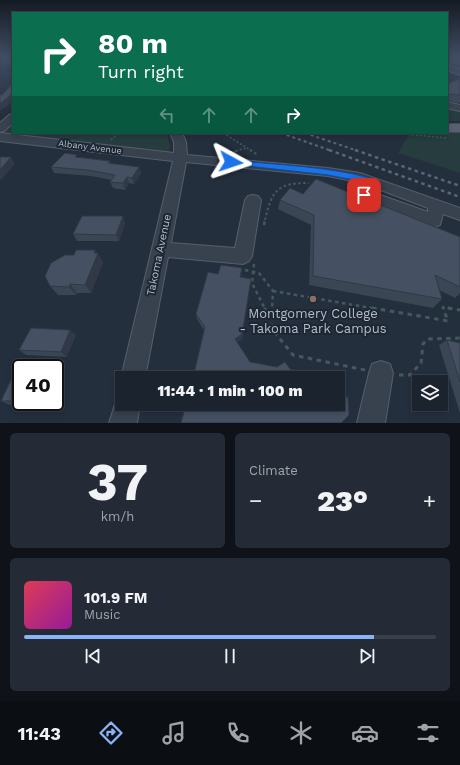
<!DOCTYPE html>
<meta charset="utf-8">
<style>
:root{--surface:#1b232e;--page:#242b36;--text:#f1f3f6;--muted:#a0a4aa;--line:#39404a;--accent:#8ab4f8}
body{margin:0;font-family:"Work Sans",sans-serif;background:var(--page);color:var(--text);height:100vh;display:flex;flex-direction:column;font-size:15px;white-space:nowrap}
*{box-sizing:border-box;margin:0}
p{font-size:13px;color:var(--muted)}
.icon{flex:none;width:22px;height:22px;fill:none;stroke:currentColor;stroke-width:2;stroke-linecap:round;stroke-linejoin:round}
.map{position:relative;height:423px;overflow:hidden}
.sheet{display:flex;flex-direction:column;gap:10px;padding:10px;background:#0f1319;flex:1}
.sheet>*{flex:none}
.banner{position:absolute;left:12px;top:12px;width:436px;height:122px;border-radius:0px;box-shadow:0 2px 6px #0003,0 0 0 1px var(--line);background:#0b6e4f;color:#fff;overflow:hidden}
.buttons{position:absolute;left:412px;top:375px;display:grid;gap:8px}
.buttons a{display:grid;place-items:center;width:36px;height:36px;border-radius:0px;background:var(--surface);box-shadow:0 2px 6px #0003,0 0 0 1px var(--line);font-size:20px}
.speed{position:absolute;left:12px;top:359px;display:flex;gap:8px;font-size:20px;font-weight:700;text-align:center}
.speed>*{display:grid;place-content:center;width:52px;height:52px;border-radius:50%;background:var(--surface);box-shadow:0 2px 6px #0003,0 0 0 1px var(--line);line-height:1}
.speed .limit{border:2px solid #111;border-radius:6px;background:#fff;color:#111}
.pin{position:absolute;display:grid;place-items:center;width:34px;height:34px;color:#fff;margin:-17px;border-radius:8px;box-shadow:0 2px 6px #0006}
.me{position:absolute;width:44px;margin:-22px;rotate:95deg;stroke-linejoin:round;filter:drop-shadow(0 0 3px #0008)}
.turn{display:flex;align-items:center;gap:14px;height:84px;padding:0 20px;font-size:18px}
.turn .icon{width:52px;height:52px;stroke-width:2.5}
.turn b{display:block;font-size:28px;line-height:34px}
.lanes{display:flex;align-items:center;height:38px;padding:0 20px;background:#0003;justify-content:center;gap:20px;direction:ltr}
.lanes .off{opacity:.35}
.big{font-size:30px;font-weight:800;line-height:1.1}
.sheet .widget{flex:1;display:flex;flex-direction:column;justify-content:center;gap:6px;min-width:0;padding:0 14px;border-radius:6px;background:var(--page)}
.sheet .dial{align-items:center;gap:0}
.dial b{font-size:52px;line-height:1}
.song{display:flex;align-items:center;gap:12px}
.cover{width:48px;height:48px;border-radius:6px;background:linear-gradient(135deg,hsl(350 70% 55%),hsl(300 70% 35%))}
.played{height:4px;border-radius:2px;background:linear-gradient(90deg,var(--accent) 85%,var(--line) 85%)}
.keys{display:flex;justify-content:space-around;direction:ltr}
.heat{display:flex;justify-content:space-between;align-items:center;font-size:22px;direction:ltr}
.sheet .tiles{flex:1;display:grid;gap:10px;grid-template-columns:1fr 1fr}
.widget:last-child{grid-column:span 2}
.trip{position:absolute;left:115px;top:371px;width:230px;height:40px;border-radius:0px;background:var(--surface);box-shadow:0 2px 6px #0003,0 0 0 1px var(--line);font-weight:800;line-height:40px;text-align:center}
.tab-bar{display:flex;height:64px;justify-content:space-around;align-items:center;background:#0b0e12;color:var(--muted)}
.tab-bar .icon{width:28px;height:28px}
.tab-bar .selected{color:var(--accent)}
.tab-bar b{font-size:18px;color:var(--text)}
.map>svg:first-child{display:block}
.green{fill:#263c3f}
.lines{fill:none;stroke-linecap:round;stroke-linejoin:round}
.minor-casing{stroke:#565f6c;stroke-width:2}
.major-casing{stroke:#414a57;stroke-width:2}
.path-far3{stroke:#44595c;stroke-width:1.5;stroke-dasharray:2 2;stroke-linecap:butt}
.path-far2{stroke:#44595c;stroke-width:2;stroke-dasharray:2.5 2.5;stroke-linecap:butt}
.path-far1{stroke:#44595c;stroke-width:2.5;stroke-dasharray:3.5 3.5;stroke-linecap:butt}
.path{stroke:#44595c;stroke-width:3;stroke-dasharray:4.5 4.5;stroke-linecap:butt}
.minor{fill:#38414e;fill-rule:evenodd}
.major{fill:#56606e;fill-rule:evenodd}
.rail-far1{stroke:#5a6575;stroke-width:2;stroke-dasharray:3 3;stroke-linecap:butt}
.rail{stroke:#5a6575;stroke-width:2.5;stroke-dasharray:3.5 3.5;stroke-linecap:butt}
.wall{fill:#3b4654}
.shaded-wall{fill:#303945}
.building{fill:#455162;stroke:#303945}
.route{fill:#1a73e8;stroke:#114b97}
.education-dot{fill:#8d6e63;stroke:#1d2633;stroke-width:1.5}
.labels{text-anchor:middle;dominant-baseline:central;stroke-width:4;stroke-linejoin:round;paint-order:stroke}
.far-street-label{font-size:9px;fill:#b4bcc9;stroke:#1d2633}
.street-label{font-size:11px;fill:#b4bcc9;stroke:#1d2633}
.near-poi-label{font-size:13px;fill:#b4bcc9;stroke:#1d2633}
</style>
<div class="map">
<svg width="460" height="423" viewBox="0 0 460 423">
<rect width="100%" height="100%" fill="#242f3e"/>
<!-- green -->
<path class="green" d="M 447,104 L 460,110 L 460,121 L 447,121 Z
M 13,123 L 13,133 L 167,133 L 170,147 L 169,151 L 162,152 L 0,135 Z
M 447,131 L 460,131 L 460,173 L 398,153 L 410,133 L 447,133 Z"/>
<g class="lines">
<!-- minor casing -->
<g class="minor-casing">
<path id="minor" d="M 447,65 L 460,69 L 460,75 L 447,70 Z
M 447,102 L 460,105 L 460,111 L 447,108 Z
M 13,114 L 13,123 L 4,131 L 0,132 L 0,123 L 9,115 Z
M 0,133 L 174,153 L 174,142 L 170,133 L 182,133 L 186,142 L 187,155 L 328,168 L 360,173 L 460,208 L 460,220 L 443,214 L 440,225 L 434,227 L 428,225 L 359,199 L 356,195 L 359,183 L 358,182 L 328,176 L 186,162 L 171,243 L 235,248 L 245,200 L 248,196 L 253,195 L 258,196 L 261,200 L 252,256 L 249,261 L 243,264 L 168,257 L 145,378 L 122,378 L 122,382 L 121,378 L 173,161 L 0,141 ZM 373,187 L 428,208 L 428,212 L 372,192 Z
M 381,361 L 390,364 L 393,373 L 385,423 L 357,423 L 369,373 L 372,364 Z
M 122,393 L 122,404 L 140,404 L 137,423 L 109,423 L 118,395 Z"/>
</g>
<!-- major casing -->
<g class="major-casing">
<path id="major" d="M 447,124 L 460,124 L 460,132 L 447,132 Z"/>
</g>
<!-- path-far3 -->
<path class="path-far3" d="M 223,133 L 252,151
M 404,134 L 447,138
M 111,140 L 119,133
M 236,151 L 246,148"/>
<!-- path-far2 -->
<path class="path-far2" d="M 250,150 L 258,155
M 234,152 L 239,150
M 265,220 C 272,190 277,183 309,183"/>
<!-- path-far1 -->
<path class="path-far1" d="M 264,225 L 265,219
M 254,264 L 252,283 L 265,309
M 245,270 L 259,273 L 273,291 L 272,309
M 273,291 L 377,309
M 444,309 L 443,307 L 454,309"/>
<!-- path -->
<path class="path" d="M 264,308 L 271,317 L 272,329 L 293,355 L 365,370
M 372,308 L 448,321 L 443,308
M 448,308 L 460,310
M 271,316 L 272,308
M 399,375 L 410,375 L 421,363 L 423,344 L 427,339 L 460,338"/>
<!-- minor -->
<use href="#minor" class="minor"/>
<!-- major -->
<use href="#major" class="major"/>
<!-- rail-far1 -->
<path class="rail-far1" d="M 281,133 L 332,151
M 305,133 L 358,151"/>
<!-- rail -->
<path class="rail" d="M 329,150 L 460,197
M 355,150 L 460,186"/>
</g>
<!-- wall -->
<path class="wall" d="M 0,56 L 13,56 L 13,63 L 8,64 L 0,61 Z
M 447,56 L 460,56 L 460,65 L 458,65 L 447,62 Z
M 460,79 L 460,103 L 447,101 L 447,84 Z
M 78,157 L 110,161 L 111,164 L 141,173 L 134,184 L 129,183 L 125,190 L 113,188 L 110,182 L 112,180 L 91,176 L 54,173 L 51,167 Z
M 303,194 L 460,237 L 460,293 L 455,298 L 439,290 L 442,299 L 433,308 L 309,285 L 311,225 L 278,209 L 280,200 Z
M 125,223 L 119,241 L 77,241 L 73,234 Z
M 97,253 L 103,262 L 91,293 L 77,293 L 76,295 L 58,295 L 50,286 L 74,255 Z
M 218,274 L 242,274 L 241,277 L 251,279 L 242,339 L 237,342 L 250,362 L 290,369 L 193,378 L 204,330 L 197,319 L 196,314 Z
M 76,335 L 66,357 L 26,355 L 19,350 Z
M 447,340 L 460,343 L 460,413 L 439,345 Z
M 21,371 L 21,402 L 54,402 L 53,404 L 10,405 L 1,401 Z"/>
<!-- shaded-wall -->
<path class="shaded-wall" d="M 11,59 L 13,63 L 8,64 L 5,60 Z
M 13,93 L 13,101 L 0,111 L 0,104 Z
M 11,157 L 15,164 L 1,180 L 0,179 L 0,170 Z
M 139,167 L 141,173 L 134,184 L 132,178 Z
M 127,177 L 129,183 L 125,190 L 123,183 Z
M 123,216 L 125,223 L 119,241 L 116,235 Z
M 95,250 L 98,255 L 98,253 L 103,262 L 91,293 L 85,285 Z
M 251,279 L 242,339 L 235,344 L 235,339 Z
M 70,284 L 77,293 L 76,295 L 69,287 Z
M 70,330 L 76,335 L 66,357 L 61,352 Z
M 57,371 L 64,375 L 55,399 L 55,377 Z
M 49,402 L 54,402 L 53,404 Z"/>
<!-- building -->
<path class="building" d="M 0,56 L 13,56 L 13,61 L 11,59 L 5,60 L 0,58 Z
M 447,56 L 460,56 L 460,60 Z
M 460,79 L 460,95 L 451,94 L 449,95 L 447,95 L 447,84 Z
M 13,83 L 13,93 L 0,104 L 0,95 L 2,95 Z
M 65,153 L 77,155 L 75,157 L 110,161 L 108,163 L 139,167 L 132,178 L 127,177 L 123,183 L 110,182 L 115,175 L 88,170 L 51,167 Z
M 0,157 L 11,157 L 0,170 Z
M 316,179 L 460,237 L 460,287 L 435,275 L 442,299 L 313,276 L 314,215 L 280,200 L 290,188 L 303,194 Z
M 82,216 L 123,216 L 116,235 L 73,234 Z
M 76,250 L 95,250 L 94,253 L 98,253 L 85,285 L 70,284 L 69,287 L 50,286 L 45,276 L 51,263 L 65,255 L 74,255 Z
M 221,265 L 242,268 L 240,277 L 251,279 L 242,334 L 235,339 L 250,362 L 277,367 L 285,362 L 290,369 L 319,375 L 319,378 L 193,378 L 205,327 L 196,314 L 208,272 L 218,274 Z
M 31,328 L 70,330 L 61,352 L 19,350 Z
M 447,340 L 460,343 L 460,382 Z
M 15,371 L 21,371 L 21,401 L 1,401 Z
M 55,371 L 57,371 L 55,377 Z
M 338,395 L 348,397 L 349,415 L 341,423 L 181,423 L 186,404 L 338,404 Z"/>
<!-- sky -->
<linearGradient id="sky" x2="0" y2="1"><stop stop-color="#141a22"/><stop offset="0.49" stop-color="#3f4d63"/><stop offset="1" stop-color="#3f4d63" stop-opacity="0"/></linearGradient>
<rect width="460" height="115" fill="url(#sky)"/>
<!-- route -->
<path class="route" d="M 231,160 C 277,165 326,166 370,178 L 371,180 L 368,195 L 364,198 L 359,195 L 363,182 L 359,181 L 328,175 L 229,164 L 229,161 Z"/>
<!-- markers -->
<circle class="education-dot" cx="313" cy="299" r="4"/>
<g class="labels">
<!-- far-street labels -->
<g class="far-street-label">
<text transform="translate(90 147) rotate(7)">Albany Avenue</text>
</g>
<!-- street labels -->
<g class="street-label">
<text transform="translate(159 255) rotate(-78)">Takoma Avenue</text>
</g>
<!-- near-poi labels -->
<g class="near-poi-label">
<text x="313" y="313">Montgomery College<tspan x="313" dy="15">- Takoma Park Campus</tspan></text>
</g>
</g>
</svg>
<div class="buttons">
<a><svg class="icon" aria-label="layers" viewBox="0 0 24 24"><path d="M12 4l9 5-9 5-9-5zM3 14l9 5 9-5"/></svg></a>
</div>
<div class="speed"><div class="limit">40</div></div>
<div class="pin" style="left:364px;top:195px;background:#d93025"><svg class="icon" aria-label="arrive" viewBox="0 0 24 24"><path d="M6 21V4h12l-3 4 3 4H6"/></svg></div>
<svg class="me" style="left:231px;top:162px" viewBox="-20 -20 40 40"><path d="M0-17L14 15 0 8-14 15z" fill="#1a73e8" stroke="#fff" stroke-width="4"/></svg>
<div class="trip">11:44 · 1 min · 100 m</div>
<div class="banner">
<div class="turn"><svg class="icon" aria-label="right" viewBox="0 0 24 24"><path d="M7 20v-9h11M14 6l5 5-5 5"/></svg><div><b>80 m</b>Turn right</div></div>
<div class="lanes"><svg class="icon off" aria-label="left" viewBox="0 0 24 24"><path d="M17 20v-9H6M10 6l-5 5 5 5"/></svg><svg class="icon off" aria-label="ahead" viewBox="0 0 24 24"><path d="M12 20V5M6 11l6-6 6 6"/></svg><svg class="icon off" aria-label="ahead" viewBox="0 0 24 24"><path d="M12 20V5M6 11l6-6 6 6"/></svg><svg class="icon" aria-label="right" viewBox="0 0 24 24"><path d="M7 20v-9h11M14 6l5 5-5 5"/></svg></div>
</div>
</div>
<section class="sheet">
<div class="tiles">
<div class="widget dial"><b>37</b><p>km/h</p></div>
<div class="widget"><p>Climate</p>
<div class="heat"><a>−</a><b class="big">23°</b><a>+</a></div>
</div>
<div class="widget">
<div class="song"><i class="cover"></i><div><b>101.9 FM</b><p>Music</p></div></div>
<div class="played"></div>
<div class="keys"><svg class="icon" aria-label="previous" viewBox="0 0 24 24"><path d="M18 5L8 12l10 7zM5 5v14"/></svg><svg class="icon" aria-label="pause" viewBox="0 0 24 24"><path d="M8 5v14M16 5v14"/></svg><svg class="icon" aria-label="next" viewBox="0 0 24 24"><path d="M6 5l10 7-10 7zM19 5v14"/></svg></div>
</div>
</div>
</section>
<nav class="tab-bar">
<b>11:43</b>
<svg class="icon selected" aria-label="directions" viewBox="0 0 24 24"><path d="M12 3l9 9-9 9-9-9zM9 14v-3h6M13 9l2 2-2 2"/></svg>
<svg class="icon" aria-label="music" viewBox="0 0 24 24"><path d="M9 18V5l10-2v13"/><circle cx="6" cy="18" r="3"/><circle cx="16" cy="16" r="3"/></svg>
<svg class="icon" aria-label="phone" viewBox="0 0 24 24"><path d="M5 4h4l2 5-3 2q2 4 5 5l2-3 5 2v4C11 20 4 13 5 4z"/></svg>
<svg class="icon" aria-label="climate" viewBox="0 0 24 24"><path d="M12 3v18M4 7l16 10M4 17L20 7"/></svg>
<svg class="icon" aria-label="car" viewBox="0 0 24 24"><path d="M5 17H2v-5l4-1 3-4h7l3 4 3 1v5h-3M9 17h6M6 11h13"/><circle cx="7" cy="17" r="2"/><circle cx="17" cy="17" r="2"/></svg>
<svg class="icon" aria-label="filters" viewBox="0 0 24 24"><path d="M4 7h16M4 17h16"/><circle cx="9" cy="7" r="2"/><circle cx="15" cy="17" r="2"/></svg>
</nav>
